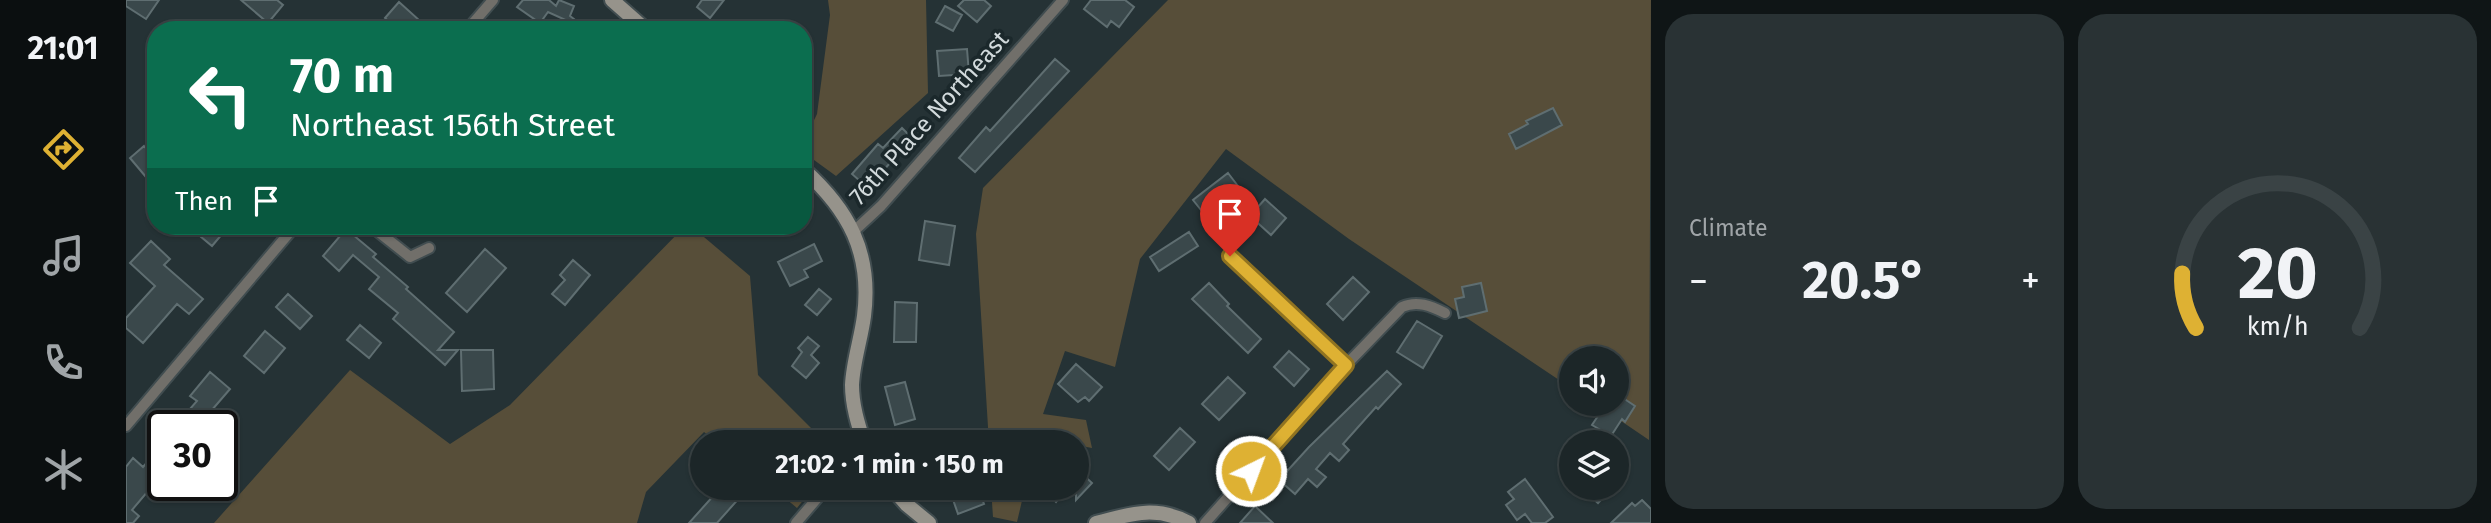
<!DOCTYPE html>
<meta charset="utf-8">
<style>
:root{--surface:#1c2628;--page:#293234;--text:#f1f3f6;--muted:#a0a5a8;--line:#3a4345;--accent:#deb133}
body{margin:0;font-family:"Fira Sans",sans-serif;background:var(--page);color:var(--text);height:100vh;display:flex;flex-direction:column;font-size:26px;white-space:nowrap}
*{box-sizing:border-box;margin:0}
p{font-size:23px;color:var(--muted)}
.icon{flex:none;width:38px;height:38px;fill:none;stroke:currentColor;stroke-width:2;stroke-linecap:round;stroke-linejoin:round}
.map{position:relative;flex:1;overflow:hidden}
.drawer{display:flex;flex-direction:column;gap:14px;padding:14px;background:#0f1516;width:840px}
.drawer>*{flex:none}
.banner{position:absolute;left:21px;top:21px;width:665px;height:214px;border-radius:28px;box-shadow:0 2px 5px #0004,0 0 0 2px var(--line);background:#0b6e4f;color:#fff;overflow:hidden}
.controls{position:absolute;left:1433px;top:346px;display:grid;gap:14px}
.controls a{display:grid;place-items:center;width:70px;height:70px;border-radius:50%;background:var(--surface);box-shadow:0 2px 5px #0004,0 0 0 2px var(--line);font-size:35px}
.speed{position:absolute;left:21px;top:410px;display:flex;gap:14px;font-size:35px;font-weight:700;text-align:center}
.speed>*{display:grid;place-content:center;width:91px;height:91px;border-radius:50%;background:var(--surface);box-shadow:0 2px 5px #0004,0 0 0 2px var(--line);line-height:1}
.speed .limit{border:4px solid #111;border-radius:10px;background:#fff;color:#111}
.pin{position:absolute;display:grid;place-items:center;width:60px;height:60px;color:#fff;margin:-72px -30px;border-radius:50% 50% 50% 0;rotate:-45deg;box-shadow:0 0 7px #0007}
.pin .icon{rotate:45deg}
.me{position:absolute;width:77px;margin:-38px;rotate:42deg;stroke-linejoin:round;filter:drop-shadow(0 0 5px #0008)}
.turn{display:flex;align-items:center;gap:24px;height:147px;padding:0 28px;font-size:32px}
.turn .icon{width:91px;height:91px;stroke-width:2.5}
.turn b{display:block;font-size:49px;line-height:60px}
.then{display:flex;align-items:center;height:66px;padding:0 28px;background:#0003;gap:14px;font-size:26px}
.big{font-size:52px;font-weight:700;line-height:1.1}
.drawer .tile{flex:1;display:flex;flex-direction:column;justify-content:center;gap:10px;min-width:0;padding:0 24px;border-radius:28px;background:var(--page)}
.drawer .dial{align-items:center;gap:0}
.dial svg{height:182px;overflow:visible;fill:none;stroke:var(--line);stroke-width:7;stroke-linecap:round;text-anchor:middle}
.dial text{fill:var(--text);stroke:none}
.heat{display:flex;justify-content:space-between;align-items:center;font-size:38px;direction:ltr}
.drawer .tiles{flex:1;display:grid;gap:14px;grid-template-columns:repeat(2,1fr)}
.trip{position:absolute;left:564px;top:430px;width:399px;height:70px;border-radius:35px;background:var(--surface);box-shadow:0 2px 5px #0004,0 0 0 2px var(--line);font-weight:700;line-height:70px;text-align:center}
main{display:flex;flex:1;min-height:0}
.menu{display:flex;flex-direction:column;width:126px;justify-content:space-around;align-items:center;background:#0b0f10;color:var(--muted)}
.menu .icon{width:49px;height:49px}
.menu .selected{color:var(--accent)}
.menu b{font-size:32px;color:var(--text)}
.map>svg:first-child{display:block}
.green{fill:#574e39}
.building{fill:#3a484b;stroke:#5f6e71;stroke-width:2}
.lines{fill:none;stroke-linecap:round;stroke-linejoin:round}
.street-casing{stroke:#414d50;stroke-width:14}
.secondary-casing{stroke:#414d50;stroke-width:18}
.street{stroke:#716f6a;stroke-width:10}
.secondary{stroke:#96938b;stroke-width:14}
.route-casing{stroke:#907321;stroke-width:18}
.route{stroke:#deb133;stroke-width:12}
.labels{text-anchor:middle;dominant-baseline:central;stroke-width:7;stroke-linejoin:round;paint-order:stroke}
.street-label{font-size:24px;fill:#d2dadc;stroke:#1b282b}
</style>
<main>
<nav class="menu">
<b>21:01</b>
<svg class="icon selected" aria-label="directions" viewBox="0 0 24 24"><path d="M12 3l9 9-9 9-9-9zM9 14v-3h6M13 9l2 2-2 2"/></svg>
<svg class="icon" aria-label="music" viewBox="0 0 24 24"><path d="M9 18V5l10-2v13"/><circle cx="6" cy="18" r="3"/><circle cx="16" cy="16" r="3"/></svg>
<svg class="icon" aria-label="phone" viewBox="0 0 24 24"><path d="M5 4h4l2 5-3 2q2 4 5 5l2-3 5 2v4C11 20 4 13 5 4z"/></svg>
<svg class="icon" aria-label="climate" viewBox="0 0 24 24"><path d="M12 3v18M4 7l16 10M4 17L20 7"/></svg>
</nav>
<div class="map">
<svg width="1525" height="523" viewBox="0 0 1525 523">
<rect width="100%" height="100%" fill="#253235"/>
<!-- green -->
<path class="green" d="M 702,0 L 800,0 L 802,93 L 710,176 L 677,152 L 677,143 L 691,114 L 704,15 Z
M 1042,0 L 1525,0 L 1523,440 L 1470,404 L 1491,404 L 1491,359 L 1446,359 L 1445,388 L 1223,239 L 1100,149 L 1014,259 L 989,367 L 939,351 L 917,414 L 960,420 L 966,448 L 950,445 L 950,443 L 863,443 L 850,234 L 857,188 Z
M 559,226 L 565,226 L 624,276 L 632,375 L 700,443 L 592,443 L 578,432 L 520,492 L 511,523 L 88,523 L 224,370 L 324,444 L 384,405 Z
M 647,488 L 687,488 L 671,508 Z
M 865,488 L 899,488 L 891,522 L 867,517 Z"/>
<!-- building -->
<path class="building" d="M 0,0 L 33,0 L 20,19 L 0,6 Z
M 115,0 L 151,0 L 157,5 L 142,23 Z
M 397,0 L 423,0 L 430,6 L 433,0 L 448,6 L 444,16 L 448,19 L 446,23 L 422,12 L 414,23 L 391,7 Z
M 576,0 L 598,0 L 584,18 L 571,7 Z
M 838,0 L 858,0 L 865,6 L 851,22 L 832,6 Z
M 965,0 L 999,0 L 1008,7 L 993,27 L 985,21 L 981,27 L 958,9 Z
M 273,2 L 293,20 L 285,30 L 261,30 L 266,24 L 259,18 Z
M 819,6 L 836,15 L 827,31 L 810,22 Z
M 841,49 L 843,74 L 813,76 L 811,51 Z
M 929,59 L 943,71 L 849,172 L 833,158 L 860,127 L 864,131 Z
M 1427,108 L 1436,125 L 1390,149 L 1383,134 L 1402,124 L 1400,121 Z
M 776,128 L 786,138 L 742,188 L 726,174 L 752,144 L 757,148 Z
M 18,146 L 30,161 L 30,189 L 4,158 Z
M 1102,173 L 1115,190 L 1094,206 L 1101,215 L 1087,225 L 1067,200 Z
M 1139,199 L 1160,218 L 1145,235 L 1124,216 Z
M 799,221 L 829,226 L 823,265 L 793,260 Z
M 62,226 L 103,226 L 86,246 Z
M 220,229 L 250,254 L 247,257 L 282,287 L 280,289 L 328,332 L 312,350 L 332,350 L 319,365 L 267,319 L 272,313 L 243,289 L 253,277 L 227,255 L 213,271 L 197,256 Z
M 1063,232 L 1072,246 L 1033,271 L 1024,257 Z
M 25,241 L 44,259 L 38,265 L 77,299 L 63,314 L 51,304 L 17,343 L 0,328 L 0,318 L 29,286 L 4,263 Z
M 688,244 L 696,261 L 678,270 L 682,277 L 664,286 L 652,262 Z
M 359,249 L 380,268 L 341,312 L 320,293 Z
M 447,260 L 464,275 L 439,305 L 426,294 L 439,280 L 434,275 Z
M 1227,277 L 1243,292 L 1217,320 L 1201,304 Z
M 1083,283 L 1103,304 L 1101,306 L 1135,339 L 1122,353 L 1066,299 Z
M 1355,283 L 1361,311 L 1333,318 L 1329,299 L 1338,297 L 1336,287 Z
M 693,289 L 705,299 L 691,315 L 679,305 Z
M 162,294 L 186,316 L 174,329 L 150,307 Z
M 769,302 L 791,303 L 790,342 L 768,342 Z
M 1291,321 L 1316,336 L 1297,368 L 1271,352 Z
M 234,325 L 255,343 L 243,358 L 221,340 Z
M 139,331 L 159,348 L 138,373 L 118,356 Z
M 682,337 L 693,346 L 685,355 L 693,363 L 680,378 L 666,366 L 676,352 L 672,348 Z
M 335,350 L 367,350 L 368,389 L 336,391 Z
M 1163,351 L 1183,369 L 1168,386 L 1148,367 Z
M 950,364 L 976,387 L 963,401 L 959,397 L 952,402 L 932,384 Z
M 1261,371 L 1275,384 L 1252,409 L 1250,407 L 1217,444 L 1223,450 L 1213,461 L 1204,453 L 1190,469 L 1200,477 L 1191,487 L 1182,479 L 1169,494 L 1153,480 L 1183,447 Z
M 84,372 L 104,389 L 79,418 L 81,419 L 76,425 L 50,425 L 71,401 L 64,396 Z
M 1102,377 L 1119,393 L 1093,420 L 1076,404 Z
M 779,382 L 789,419 L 769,425 L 759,387 Z
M 1491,394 L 1509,406 L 1499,422 L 1496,419 L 1485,436 L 1466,425 L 1480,404 L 1491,404 Z
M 1054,428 L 1069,442 L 1043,470 L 1028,456 Z
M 801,430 L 813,443 L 788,443 Z
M 37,444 L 37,478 L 24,493 L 22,491 L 6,510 L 13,516 L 7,523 L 0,523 L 0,467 L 7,458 L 17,467 Z
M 950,468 L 966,483 L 950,500 Z
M 1399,479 L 1427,517 L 1419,523 L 1406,523 L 1399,514 L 1391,520 L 1380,505 L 1388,499 L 1382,492 Z
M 582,488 L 606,488 L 615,496 L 591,523 L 563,523 L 589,494 Z
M 823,488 L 852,488 L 858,504 L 832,514 Z
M 916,488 L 941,488 L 930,502 Z
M 1455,488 L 1486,488 L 1472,503 Z
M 1516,500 L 1525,509 L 1525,523 L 1485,523 L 1506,503 L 1509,506 Z
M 1129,506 L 1147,523 L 1114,523 Z"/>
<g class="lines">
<!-- street casing -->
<g class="street-casing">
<path id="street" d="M 341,30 L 367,0
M 245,226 L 284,257 L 303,248
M 727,232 L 755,206 L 937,0
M 1104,256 L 1220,365
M 0,426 L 169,226
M 670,523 L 700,488
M 1079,523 L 1220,365 L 1276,307 C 1291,300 1305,306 1319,313"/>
</g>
<!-- secondary casing -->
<g class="secondary-casing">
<path id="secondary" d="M 486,0 L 520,30
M 677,169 C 723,210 746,253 738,316 C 735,339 727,362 726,385 C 726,405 732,424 738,443
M 766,488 L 780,504 L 803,523
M 970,523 C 1004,514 1030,505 1063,523"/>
</g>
<!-- street -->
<use href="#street" class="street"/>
<!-- secondary -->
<use href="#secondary" class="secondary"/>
</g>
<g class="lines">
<!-- route casing -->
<g class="route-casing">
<path id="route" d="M 1104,256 L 1220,365 L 1125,471"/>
</g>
<!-- route -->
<use href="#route" class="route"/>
</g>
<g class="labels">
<!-- street labels -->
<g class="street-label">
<text transform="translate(803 118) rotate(-48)">76th Place Northeast</text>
</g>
</g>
</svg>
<div class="controls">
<a><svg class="icon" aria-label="sound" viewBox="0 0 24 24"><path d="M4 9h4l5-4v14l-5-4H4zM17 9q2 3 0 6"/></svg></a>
<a><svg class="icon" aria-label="layers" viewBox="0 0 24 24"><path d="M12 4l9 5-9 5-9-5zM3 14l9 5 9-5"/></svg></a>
</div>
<div class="speed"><div class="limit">30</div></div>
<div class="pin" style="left:1104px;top:256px;background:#d93025"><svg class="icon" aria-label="arrive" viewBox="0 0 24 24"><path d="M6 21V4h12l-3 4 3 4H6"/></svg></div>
<svg class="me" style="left:1125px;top:471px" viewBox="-20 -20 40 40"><circle r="17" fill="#deb133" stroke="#fff" stroke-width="3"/><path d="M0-11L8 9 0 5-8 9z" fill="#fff"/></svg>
<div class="trip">21:02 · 1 min · 150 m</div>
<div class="banner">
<div class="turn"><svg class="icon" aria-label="left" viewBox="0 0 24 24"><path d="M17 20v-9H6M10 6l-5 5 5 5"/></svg><div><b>70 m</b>Northeast 156th Street</div></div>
<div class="then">Then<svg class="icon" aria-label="arrive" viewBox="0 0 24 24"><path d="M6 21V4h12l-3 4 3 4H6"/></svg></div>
</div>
</div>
<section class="drawer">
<div class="tiles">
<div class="tile"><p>Climate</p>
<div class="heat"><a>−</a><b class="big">20.5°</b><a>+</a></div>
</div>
<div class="tile dial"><svg viewBox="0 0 100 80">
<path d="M14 69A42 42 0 1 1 86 69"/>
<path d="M14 69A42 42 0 0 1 8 45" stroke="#deb133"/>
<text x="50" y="56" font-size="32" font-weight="700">20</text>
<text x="50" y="72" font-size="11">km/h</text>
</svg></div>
</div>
</section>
</main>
